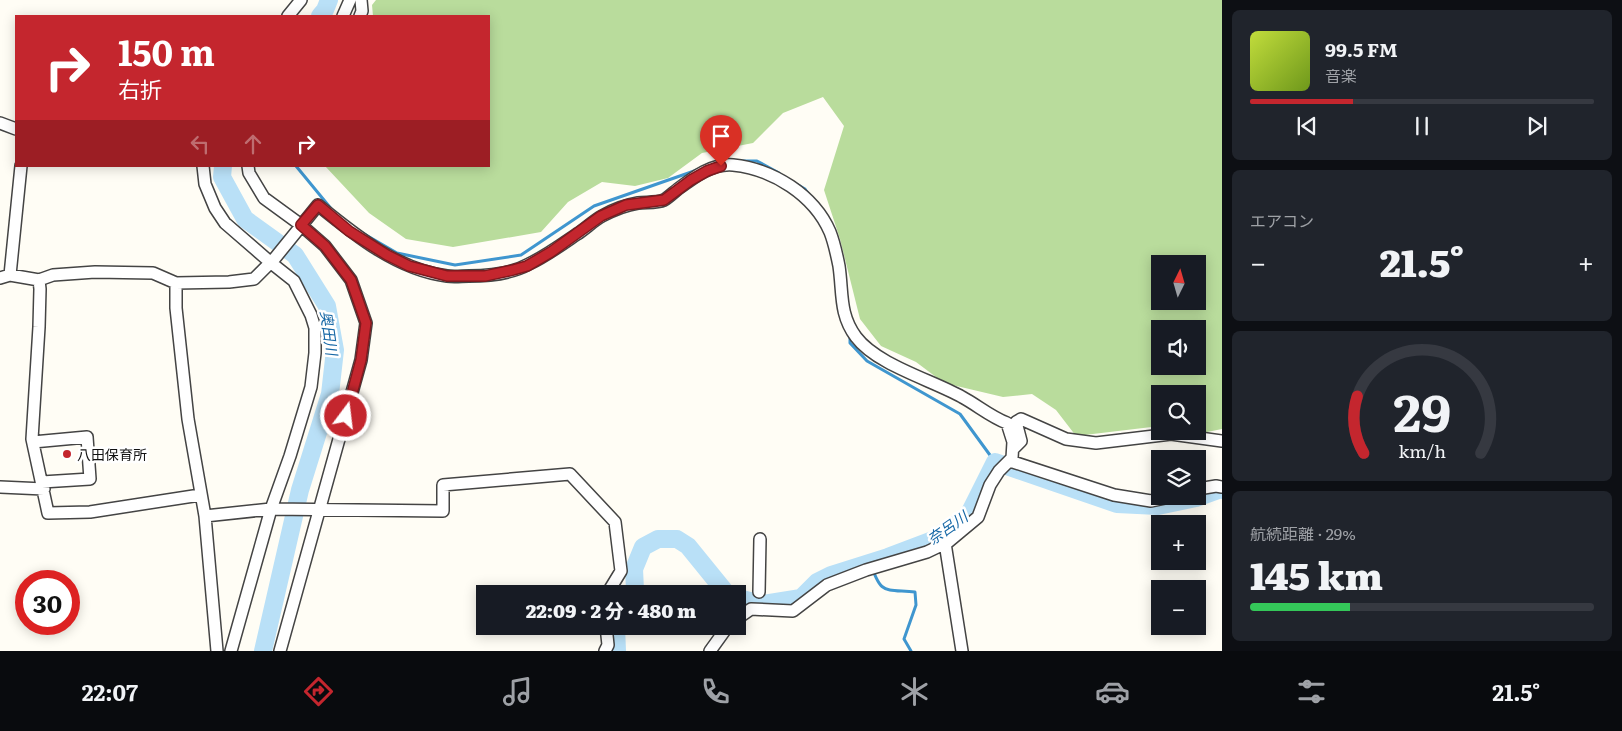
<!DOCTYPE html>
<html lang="ja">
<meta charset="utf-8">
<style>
:root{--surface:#171b24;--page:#20242c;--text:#f1f3f6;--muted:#9ea1a6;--line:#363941;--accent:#c4262e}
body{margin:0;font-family:Literata,"Noto Sans JP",serif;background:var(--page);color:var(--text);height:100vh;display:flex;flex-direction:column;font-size:19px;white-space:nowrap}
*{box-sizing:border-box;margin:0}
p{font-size:16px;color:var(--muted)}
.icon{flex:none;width:28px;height:28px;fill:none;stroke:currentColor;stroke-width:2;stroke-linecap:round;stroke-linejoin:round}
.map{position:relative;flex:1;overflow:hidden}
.drawer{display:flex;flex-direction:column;gap:10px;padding:10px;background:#0d0f14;width:400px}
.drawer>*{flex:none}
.top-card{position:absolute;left:15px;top:15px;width:475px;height:152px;border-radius:0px;box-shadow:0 2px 12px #0003;background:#c4262e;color:#fff;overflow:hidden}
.needle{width:32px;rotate:5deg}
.fabs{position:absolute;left:1151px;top:255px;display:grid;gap:10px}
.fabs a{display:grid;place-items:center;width:55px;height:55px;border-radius:0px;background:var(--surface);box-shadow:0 2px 12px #0003;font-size:25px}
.speed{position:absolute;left:15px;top:570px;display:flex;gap:10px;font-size:25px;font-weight:700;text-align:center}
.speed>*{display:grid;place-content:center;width:65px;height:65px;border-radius:50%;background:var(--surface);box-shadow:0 2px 12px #0003;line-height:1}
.speed .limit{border:8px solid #d22;background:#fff;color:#111}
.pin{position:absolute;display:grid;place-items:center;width:42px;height:42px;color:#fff;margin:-51px -21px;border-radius:50% 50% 50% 0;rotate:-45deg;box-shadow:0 0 5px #0007}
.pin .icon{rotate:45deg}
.me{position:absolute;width:55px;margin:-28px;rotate:15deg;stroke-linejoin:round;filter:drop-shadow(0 0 4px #0008)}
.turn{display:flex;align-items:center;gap:18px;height:105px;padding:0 20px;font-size:22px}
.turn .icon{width:65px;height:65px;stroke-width:2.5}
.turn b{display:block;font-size:35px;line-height:42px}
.lanes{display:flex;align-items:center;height:48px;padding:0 20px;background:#0003;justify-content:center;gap:25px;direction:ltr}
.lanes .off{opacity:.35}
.big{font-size:38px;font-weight:800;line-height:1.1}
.drawer .tile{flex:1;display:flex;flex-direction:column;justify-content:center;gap:8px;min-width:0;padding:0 18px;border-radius:8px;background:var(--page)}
.drawer .dial{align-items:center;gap:0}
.dial svg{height:130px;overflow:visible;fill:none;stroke:var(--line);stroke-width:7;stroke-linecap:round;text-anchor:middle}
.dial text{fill:var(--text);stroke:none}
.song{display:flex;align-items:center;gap:15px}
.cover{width:60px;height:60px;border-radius:8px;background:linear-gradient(135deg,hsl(70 70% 55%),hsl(80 70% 35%))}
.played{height:5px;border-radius:2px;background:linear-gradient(90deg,var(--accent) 30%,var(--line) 30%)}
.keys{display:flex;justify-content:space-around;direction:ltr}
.heat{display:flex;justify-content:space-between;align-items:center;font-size:28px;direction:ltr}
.charge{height:8px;border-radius:4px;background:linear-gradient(90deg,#34c759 29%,var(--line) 0)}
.trip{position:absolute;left:476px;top:585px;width:270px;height:50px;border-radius:0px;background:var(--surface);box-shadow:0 2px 12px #0003;font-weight:800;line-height:50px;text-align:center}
.tab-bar{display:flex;height:80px;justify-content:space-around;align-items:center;background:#090b0e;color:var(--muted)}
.tab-bar .icon{width:35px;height:35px}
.tab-bar .on{color:var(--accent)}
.tab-bar b{font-size:22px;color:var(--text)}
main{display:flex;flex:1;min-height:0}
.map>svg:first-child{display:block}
.forest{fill:#b9dc9c;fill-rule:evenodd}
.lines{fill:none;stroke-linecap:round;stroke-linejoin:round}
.stream{stroke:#3f96cf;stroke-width:3}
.river{stroke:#b9e0f7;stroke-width:18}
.minor-casing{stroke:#444;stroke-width:14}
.minor{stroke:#fff;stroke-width:11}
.route-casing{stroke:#7f191e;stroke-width:12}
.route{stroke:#c4262e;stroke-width:9}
.poi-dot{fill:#c4262e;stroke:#fff;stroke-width:2}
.labels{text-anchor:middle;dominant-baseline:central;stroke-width:5;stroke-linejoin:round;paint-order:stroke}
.poi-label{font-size:14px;fill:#111;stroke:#fff;text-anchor:start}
.water-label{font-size:15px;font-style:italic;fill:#1768a6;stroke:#fff}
</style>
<main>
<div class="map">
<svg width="1222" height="651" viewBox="0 0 1222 651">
<rect width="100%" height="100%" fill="#fffdf5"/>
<!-- forest -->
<path class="forest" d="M 376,0 L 1222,0 L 1222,429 L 1197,434 L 1186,431 L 1198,431 L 1198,394 L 1160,394 L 1160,426 L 1076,436 L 1056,410 L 1032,394 L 1003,397 L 944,383 L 916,362 L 881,346 L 860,319 L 840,239 L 824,190 L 844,126 L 823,97 L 783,113 L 753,143 L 702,153 L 668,178 L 635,186 L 602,182 L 568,202 L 541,232 L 453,247 L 406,239 L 369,213 L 325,166 L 489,166 L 489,16 L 373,16 L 372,5 ZM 1160,264 L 1198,264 L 1198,301 L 1160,301 ZM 1160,329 L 1198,329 L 1198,366 L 1160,366 Z"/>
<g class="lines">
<!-- stream -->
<path class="stream" d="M 739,161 L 757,161 L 779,173
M 296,166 L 333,211
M 793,182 L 805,189 L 809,195
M 359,231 L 397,253 L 455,265 L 521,255 L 594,206 L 697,170
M 850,335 L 850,343 L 867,361 L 960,414 L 995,462
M 870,562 C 881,595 883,589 915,592 L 916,605 L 904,639 L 911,651"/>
<!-- river -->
<path class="river" d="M 320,16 L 325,10 L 329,0
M 223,166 L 222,177 L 245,219 L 295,255 L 327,306 L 335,350 L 330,394 L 300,490 L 263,651
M 629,594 L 635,590 L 634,569 L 643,547 L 658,539 L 677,539 L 688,546 L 727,594
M 738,598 L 762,604 L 801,598 L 817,582 L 831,575 L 888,557 L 933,540 L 968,516 L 995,462 L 1117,504 L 1158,506 L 1196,498 L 1221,489 L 1222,490
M 616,626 L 617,651"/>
<!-- minor casing -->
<g class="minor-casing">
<path id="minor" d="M 288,16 L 301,0
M 343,16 L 350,0
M 360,16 L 362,11 L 361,0
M 0,123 L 16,129
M 203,166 L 205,184 L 215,208 L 225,223 L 270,262 L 294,281 L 311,315 L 315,328 L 315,353 L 311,387 L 290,456 L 271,509 L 231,651
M 248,166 L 249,173 L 264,198 L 301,225 L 325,246 L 351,280 L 366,323 L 361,360 L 280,651
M 10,275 L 21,166
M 0,278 L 10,275 L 39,280 L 53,275 L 95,272 L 153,273 L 176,283 L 229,282 L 254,279 L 275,258 L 318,205 C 356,236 398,270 447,276 C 454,277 462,276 469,276 C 489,276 511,274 529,264 C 546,256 561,245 577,234 C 585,229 593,221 602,216 C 613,210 625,205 638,203 C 646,202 657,203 664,200 C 669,197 674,192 678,189 C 694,177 713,163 733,165 C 773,169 814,195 830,232 C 834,242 837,256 839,266 C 843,293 839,314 856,337 C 877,365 932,380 962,397 C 977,405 991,417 1007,423 L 1013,442 L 1012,458 L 999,471 L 990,485 L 978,517 L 948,542 L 927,552 L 866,570 L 827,585 L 793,611 L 751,609 L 738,618
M 39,280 L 40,289 L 39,327 L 32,439 L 48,513 L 90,512 L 200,495
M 176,283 L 176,308 L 188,419 L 205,516 L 217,651
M 33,442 L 87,437 L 90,479 L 42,482
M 1014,448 L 1021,441 L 1016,422 L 1021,419 L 1066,439 L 1096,443 L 1171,434 L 1222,441
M 1010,461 L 1114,495 L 1151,501 L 1175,496
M 0,487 L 44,489
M 1198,489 L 1216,486 L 1222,487
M 205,516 L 271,509 L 443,511 L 443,485 L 570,474 L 615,522 L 621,571 L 607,594
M 945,543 L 962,651
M 759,592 L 760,539
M 605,651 L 608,645 L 606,626
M 710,651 L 728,626"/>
</g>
<!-- minor -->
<use href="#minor" class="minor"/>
</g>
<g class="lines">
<!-- route casing -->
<g class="route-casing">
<path id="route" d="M 346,416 L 361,360 L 366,323 L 351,280 L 325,246 L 301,225 L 318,205 L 349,231 L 387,255 L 409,266 L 447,276 L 485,276 L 513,270 L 527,266 L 551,252 L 601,216 L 626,205 L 664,200 L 691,180 L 707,171 L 721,166"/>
</g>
<!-- route -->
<use href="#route" class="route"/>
</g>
<!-- markers -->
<circle class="poi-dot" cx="67" cy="454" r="5"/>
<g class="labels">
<!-- poi labels -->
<g class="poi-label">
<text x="77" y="454">八田保育所</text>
</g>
<!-- water labels -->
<g class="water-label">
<text transform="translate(330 333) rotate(82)">奥田川</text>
<text transform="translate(947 527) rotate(-35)">奈呂川</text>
</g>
</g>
</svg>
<div class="fabs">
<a><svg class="needle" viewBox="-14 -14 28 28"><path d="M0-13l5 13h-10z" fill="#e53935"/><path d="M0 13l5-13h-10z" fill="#9ea1a6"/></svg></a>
<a><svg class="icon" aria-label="sound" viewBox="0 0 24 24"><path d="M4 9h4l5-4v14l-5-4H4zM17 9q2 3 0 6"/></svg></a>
<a><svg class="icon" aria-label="search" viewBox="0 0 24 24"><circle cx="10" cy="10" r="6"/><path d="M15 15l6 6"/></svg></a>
<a><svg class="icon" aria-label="layers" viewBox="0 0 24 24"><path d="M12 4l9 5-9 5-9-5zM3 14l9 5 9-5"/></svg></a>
<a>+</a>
<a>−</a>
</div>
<div class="speed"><div class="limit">30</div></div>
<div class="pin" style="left:721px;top:166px;background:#d93025"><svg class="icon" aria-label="arrive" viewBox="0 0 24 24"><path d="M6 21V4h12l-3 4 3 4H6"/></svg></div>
<svg class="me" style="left:346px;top:416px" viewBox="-20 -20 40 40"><circle r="17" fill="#c4262e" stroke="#fff" stroke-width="3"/><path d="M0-11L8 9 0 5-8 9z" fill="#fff"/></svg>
<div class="trip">22:09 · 2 分 · 480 m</div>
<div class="top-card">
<div class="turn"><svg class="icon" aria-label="right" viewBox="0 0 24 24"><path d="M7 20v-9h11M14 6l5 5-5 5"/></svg><div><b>150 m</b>右折</div></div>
<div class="lanes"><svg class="icon off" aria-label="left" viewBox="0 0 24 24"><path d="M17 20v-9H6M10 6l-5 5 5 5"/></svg><svg class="icon off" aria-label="ahead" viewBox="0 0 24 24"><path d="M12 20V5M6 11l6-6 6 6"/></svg><svg class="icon" aria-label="right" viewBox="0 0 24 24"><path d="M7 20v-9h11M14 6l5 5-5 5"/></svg></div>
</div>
</div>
<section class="drawer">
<div class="tile">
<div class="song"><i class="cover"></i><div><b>99.5 FM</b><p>音楽</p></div></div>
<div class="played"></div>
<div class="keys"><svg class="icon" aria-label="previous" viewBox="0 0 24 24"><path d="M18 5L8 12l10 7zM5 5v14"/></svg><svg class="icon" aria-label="pause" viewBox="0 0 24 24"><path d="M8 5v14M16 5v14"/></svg><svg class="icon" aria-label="next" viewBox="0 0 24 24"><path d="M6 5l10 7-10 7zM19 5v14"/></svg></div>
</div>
<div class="tile"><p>エアコン</p>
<div class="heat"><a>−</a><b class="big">21.5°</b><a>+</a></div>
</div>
<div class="tile dial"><svg viewBox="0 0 100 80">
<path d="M14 69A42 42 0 1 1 86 69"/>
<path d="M14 69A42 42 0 0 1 10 34" stroke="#c4262e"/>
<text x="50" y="56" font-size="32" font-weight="700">29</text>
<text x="50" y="72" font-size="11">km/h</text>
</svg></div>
<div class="tile"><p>航続距離 · 29%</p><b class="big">145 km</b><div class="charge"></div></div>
</section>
</main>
<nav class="tab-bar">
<b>22:07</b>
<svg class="icon on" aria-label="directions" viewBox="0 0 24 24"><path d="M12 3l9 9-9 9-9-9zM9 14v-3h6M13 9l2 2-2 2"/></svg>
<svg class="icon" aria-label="music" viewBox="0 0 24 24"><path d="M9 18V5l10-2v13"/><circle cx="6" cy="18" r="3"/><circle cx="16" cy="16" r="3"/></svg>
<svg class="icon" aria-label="phone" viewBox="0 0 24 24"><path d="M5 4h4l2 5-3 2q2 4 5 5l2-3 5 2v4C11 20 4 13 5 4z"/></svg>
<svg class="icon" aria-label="climate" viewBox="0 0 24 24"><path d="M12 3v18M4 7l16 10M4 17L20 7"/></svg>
<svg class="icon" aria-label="car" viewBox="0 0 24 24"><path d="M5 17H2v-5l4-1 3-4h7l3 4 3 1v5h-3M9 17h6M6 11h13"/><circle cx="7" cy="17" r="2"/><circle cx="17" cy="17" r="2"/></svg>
<svg class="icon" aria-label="filters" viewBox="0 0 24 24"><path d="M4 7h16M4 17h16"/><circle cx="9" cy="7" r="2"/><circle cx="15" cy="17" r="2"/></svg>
<b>21.5°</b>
</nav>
